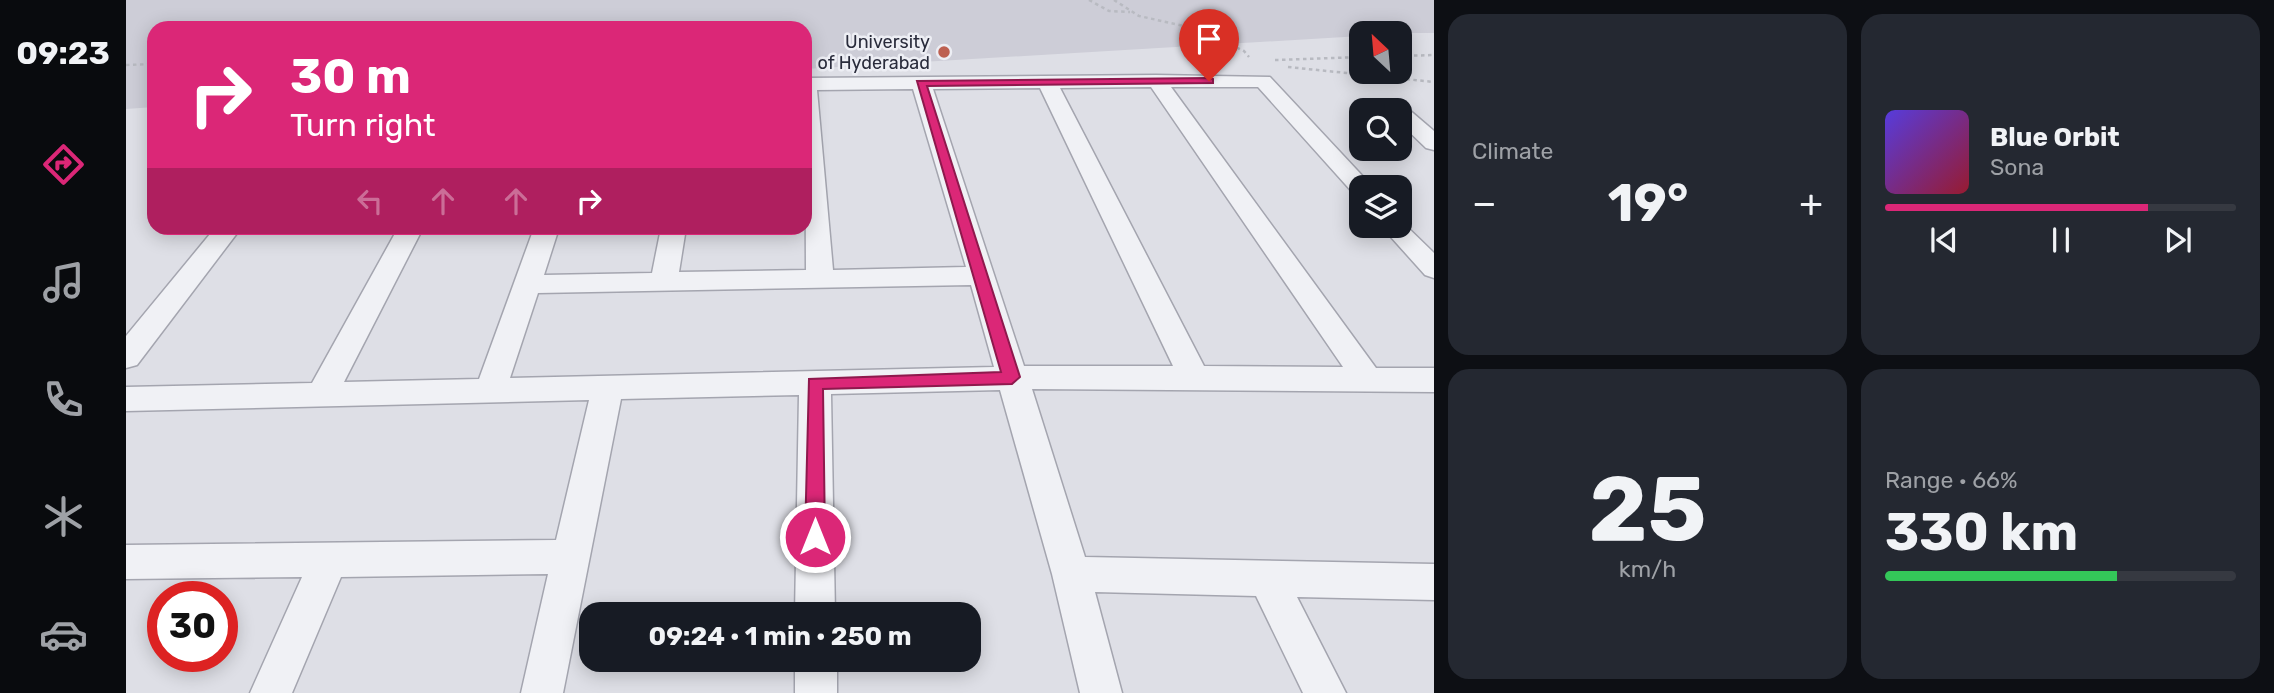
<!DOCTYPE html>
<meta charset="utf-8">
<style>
:root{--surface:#171b24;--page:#242831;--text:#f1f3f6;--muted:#9ea1a6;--line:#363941;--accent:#db2777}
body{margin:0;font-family:Rubik,sans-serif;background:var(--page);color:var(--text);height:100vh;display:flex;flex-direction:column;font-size:26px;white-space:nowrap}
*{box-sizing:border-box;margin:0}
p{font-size:23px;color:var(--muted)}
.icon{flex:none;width:38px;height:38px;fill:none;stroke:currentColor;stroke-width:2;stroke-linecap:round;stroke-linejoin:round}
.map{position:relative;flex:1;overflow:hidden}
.sheet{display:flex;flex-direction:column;gap:14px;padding:14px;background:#0d0f14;width:840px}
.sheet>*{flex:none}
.hud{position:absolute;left:21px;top:21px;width:665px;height:214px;border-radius:21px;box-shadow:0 4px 18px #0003;background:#db2777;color:#fff;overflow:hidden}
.needle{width:46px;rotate:334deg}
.tools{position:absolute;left:1223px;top:21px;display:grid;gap:14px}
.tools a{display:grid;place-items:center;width:63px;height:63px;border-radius:14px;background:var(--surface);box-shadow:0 4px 18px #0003;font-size:35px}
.speed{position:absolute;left:21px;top:581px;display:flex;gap:14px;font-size:35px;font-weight:700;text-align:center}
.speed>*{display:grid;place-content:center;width:91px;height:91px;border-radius:50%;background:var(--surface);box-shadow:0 4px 18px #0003;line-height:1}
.speed .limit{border:10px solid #d22;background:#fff;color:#111}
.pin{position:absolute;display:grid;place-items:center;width:60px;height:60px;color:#fff;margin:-72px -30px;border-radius:50% 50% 50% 0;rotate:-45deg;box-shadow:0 0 7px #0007}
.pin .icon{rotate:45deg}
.me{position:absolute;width:77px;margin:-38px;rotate:0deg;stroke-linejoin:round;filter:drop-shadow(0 0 5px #0008)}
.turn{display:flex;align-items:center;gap:24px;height:147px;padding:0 28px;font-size:32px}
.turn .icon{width:91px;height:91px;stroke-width:2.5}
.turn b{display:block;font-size:49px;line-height:60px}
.lanes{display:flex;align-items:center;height:66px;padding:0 28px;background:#0003;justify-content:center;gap:35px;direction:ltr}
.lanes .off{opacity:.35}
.big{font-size:52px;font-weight:700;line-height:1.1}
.sheet .tile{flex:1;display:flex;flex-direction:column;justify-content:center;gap:10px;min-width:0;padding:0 24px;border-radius:21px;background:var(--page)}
.sheet .dial{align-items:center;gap:0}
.dial b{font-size:91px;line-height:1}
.song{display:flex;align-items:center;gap:21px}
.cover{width:84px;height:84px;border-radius:10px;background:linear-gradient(135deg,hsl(250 70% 55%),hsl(350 70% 35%))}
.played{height:7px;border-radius:4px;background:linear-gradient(90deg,var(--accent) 75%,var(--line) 75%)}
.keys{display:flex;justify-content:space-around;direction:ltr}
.heat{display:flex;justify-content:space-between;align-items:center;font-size:38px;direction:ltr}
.charge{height:10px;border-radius:5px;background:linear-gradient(90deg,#34c759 66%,var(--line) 0)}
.sheet .tiles{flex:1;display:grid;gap:14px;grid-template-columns:repeat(2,1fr)}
.trip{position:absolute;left:453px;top:602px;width:402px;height:70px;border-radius:21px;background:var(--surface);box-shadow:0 4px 18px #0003;font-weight:700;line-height:70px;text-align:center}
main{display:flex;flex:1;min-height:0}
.dock{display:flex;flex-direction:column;width:126px;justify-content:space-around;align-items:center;background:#090b0e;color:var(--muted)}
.dock .icon{width:49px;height:49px}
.dock .selected{color:var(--accent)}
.dock b{font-size:32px;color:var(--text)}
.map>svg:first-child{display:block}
.built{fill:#cdcdd7}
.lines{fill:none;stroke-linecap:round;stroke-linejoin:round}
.minor-casing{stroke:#a4a5af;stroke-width:3}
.path{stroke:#b8bac1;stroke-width:2.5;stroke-dasharray:3.5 3.5;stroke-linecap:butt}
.minor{fill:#f0f1f5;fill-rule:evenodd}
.route{fill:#db2777;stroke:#8e194d;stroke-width:2}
.poi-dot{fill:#bd6051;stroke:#edeef4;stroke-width:2.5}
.labels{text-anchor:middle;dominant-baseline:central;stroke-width:5;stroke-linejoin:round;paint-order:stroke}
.far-poi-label{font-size:18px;fill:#292b3b;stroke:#edeef4;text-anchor:end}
</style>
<main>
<nav class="dock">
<b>09:23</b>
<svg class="icon selected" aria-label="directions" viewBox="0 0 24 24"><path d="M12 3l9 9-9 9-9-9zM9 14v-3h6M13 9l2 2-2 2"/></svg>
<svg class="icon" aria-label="music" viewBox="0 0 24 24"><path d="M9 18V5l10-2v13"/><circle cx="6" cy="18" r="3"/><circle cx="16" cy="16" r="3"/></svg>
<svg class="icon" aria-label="phone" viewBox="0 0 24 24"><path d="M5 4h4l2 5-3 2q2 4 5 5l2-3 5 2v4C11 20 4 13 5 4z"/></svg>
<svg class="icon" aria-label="climate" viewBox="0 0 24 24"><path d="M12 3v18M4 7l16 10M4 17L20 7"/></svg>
<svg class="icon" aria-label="car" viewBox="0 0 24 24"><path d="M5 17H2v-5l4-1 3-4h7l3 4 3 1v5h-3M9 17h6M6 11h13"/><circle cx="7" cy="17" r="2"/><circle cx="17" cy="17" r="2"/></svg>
</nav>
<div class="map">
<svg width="1308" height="693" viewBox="0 0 1308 693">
<rect width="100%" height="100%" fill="#dedfe6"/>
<!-- built -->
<path class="built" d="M 0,0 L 1308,0 L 1308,33 L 1236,33 L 1235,36 L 679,69 L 679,28 L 28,28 L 28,107 L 0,109 Z"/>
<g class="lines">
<!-- minor casing -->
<g class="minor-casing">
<path id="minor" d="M 1030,75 L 1144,77 L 1244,184 L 1247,187 L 1236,187 L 1236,196 L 1228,194 L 1132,87 L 1045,87 L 1250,368 L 1308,368 L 1308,392 L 906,389 L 959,557 L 1308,564 L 1308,600 L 1171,597 L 1220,693 L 1177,693 L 1130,596 L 969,592 L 996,693 L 954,693 L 926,574 L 874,390 L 705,394 L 709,614 L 669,614 L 673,395 L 495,399 L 437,693 L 395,693 L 422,574 L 215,577 L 166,693 L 124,693 L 176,577 L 0,579 L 0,545 L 430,540 L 463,400 L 0,411 L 0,387 L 186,383 L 272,228 L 297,228 L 218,382 L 353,379 L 408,228 L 433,228 L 418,275 L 526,273 L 535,228 L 560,228 L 553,272 L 680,270 L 679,78 ZM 1025,87 L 1217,367 L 1078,366 L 934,88 ZM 914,88 L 1047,366 L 898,366 L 807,89 ZM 787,89 L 840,267 L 707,270 L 691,90 ZM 845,285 L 868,367 L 384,378 L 412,293 Z
M 1274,106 L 1281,108 L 1308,131 L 1308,150 L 1300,148 L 1274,123 L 1274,110 L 1265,110 Z
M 1274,220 L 1308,253 L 1308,278 L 1299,275 L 1255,226 L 1274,226 Z
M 89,228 L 115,228 L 11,365 L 0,368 L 0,336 Z
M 669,660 L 711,660 L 711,693 L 669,693 Z"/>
</g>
<!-- path -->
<path class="path" d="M 963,0 L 983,11 L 1004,12
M 988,0 L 1013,16 L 1072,29 L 1118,51 L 1123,57
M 1274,56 L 1308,55
M 1149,60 L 1236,57
M 0,65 L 28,64
M 1162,67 L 1308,82"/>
<!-- minor -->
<use href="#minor" class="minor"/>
</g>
<!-- route -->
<path class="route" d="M 1083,78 L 1087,79 L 1087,83 L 801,86 L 894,377 L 886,384 L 697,389 L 699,537 L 696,543 L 689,546 L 682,543 L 679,537 L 683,379 L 875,372 L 791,81 Z"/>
<!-- markers -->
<circle class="poi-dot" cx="818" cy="52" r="7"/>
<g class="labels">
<!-- far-poi labels -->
<g class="far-poi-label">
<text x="804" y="42">University<tspan x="804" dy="21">of Hyderabad</tspan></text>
</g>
</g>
</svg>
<div class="tools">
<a><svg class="needle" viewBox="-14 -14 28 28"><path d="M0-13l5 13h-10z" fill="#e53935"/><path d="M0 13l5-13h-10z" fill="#9ea1a6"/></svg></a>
<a><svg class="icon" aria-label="search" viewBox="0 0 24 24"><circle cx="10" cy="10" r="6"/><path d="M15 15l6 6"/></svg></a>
<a><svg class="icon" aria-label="layers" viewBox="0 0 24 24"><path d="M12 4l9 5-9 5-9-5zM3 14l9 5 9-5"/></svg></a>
</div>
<div class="speed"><div class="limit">30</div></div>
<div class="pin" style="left:1083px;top:81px;background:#d93025"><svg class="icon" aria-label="arrive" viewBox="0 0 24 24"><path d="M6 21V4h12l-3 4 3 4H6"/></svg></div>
<svg class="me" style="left:689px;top:537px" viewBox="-20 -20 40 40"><circle r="17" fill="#db2777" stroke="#fff" stroke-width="3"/><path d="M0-11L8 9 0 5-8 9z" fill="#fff"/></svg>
<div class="trip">09:24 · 1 min · 250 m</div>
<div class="hud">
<div class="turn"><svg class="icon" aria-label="right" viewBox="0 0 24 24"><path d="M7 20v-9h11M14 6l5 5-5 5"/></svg><div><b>30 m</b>Turn right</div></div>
<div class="lanes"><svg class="icon off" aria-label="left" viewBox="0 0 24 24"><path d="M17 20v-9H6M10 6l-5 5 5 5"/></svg><svg class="icon off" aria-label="ahead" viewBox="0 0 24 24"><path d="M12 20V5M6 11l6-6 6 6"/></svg><svg class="icon off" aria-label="ahead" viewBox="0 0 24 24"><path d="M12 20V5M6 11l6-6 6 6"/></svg><svg class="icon" aria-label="right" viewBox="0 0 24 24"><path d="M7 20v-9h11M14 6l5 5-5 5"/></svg></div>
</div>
</div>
<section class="sheet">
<div class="tiles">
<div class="tile"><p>Climate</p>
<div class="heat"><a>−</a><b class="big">19°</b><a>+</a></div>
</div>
<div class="tile">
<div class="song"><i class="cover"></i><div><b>Blue Orbit</b><p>Sona</p></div></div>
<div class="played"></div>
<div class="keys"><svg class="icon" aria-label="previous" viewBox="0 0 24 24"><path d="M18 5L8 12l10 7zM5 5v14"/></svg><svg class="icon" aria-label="pause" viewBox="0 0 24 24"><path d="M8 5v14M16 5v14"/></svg><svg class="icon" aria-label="next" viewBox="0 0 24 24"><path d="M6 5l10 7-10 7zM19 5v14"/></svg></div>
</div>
<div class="tile dial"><b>25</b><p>km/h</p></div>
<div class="tile"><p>Range · 66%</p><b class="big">330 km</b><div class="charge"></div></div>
</div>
</section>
</main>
